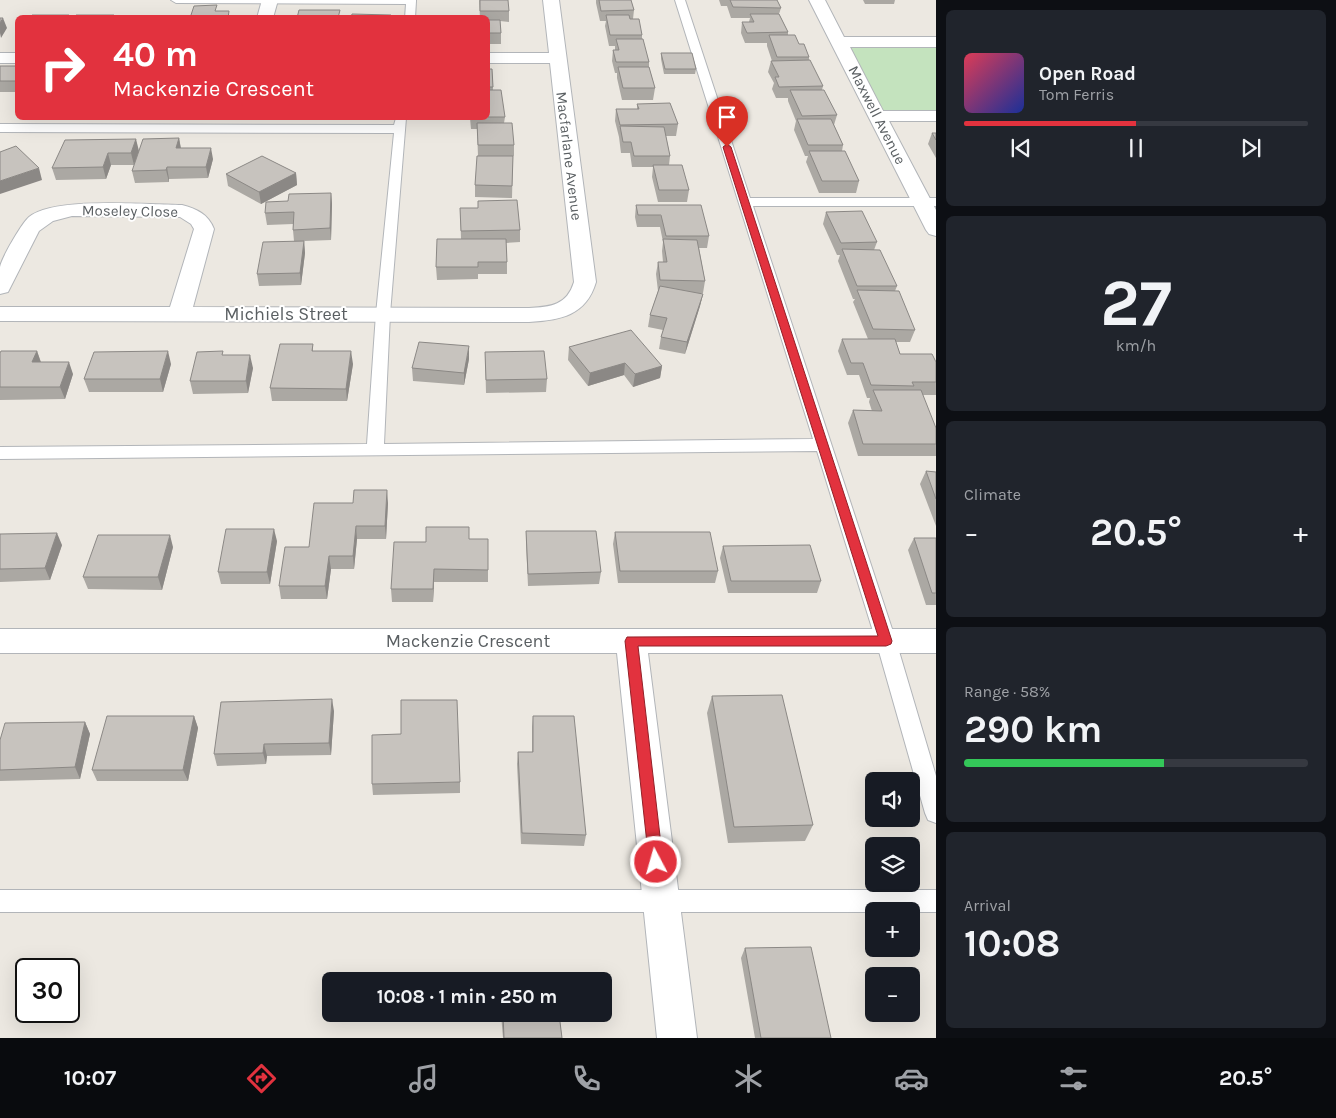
<!DOCTYPE html>
<meta charset="utf-8">
<style>
:root{--surface:#171b24;--page:#20242c;--text:#f1f3f6;--muted:#9ea1a6;--line:#363941;--accent:#e2323e}
body{margin:0;font-family:Karla,sans-serif;background:var(--page);color:var(--text);height:100vh;display:flex;flex-direction:column;font-size:19px;white-space:nowrap}
*{box-sizing:border-box;margin:0}
p{font-size:16px;color:var(--muted)}
.icon{flex:none;width:28px;height:28px;fill:none;stroke:currentColor;stroke-width:2;stroke-linecap:round;stroke-linejoin:round}
.map{position:relative;flex:1;overflow:hidden}
.panel{display:flex;flex-direction:column;gap:10px;padding:10px;background:#0d0f14;width:400px}
.panel>*{flex:none}
.banner{position:absolute;left:15px;top:15px;width:475px;height:105px;border-radius:8px;box-shadow:0 5px 20px #0002;background:#e2323e;color:#fff;overflow:hidden}
.tools{position:absolute;left:865px;top:772px;display:grid;gap:10px}
.tools a{display:grid;place-items:center;width:55px;height:55px;border-radius:8px;background:var(--surface);box-shadow:0 5px 20px #0002;font-size:25px}
.speed{position:absolute;left:15px;top:958px;display:flex;gap:10px;font-size:25px;font-weight:700;text-align:center}
.speed>*{display:grid;place-content:center;width:65px;height:65px;border-radius:50%;background:var(--surface);box-shadow:0 5px 20px #0002;line-height:1}
.speed .limit{border:2px solid #111;border-radius:8px;background:#fff;color:#111}
.pin{position:absolute;display:grid;place-items:center;width:42px;height:42px;color:#fff;margin:-51px -21px;border-radius:50% 50% 50% 0;rotate:-45deg;box-shadow:0 0 5px #0007}
.pin .icon{rotate:45deg}
.me{position:absolute;width:55px;margin:-28px;rotate:354deg;stroke-linejoin:round;filter:drop-shadow(0 0 4px #0008)}
.turn{display:flex;align-items:center;gap:18px;height:105px;padding:0 15px;font-size:22px}
.turn .icon{width:65px;height:65px;stroke-width:2.5}
.turn b{display:block;font-size:35px;line-height:42px}
.big{font-size:38px;font-weight:700;line-height:1.1}
.panel .widget{flex:1;display:flex;flex-direction:column;justify-content:center;gap:8px;min-width:0;padding:0 18px;border-radius:8px;background:var(--page)}
.panel .dial{align-items:center;gap:0}
.dial b{font-size:65px;line-height:1}
.song{display:flex;align-items:center;gap:15px}
.cover{width:60px;height:60px;border-radius:8px;background:linear-gradient(135deg,hsl(350 70% 55%),hsl(230 70% 35%))}
.played{height:5px;border-radius:2px;background:linear-gradient(90deg,var(--accent) 50%,var(--line) 50%)}
.keys{display:flex;justify-content:space-around;direction:ltr}
.heat{display:flex;justify-content:space-between;align-items:center;font-size:28px;direction:ltr}
.charge{height:8px;border-radius:4px;background:linear-gradient(90deg,#34c759 58%,var(--line) 0)}
.trip{position:absolute;left:322px;top:972px;width:290px;height:50px;border-radius:8px;background:var(--surface);box-shadow:0 5px 20px #0002;font-weight:700;line-height:50px;text-align:center}
.tabs{display:flex;height:80px;justify-content:space-around;align-items:center;background:#090b0e;color:var(--muted)}
.tabs .icon{width:35px;height:35px}
.tabs .current{color:var(--accent)}
.tabs b{font-size:22px;color:var(--text)}
main{display:flex;flex:1;min-height:0}
.map>svg:first-child{display:block}
.green{fill:#c4e3be}
.lines{fill:none;stroke-linecap:round;stroke-linejoin:round}
.service-casing{stroke:#b2b5b9;stroke-width:2}
.minor-casing{stroke:#b2b5b9;stroke-width:2}
.service{fill:#fff;fill-rule:evenodd}
.minor{fill:#fff;fill-rule:evenodd}
.wall{fill:#aba8a3}
.shaded-wall{fill:#8b8885}
.building{fill:#c7c3be;stroke:#8b8885}
.route{fill:#e2323e;stroke:#932028}
.labels{text-anchor:middle;dominant-baseline:central;stroke-width:4;stroke-linejoin:round;paint-order:stroke}
.far-street-label{font-size:15px;fill:#5a5f62;stroke:#fff}
.street-label{font-size:18px;fill:#5a5f62;stroke:#fff}
</style>
<main>
<div class="map">
<svg width="936" height="1038" viewBox="0 0 936 1038">
<rect width="100%" height="100%" fill="#ece8e1"/>
<!-- green -->
<path class="green" d="M 839,42 L 936,42 L 936,116 L 877,116 Z"/>
<g class="lines">
<!-- service casing -->
<g class="service-casing">
<path id="service" d="M 171,0 L 416,0 L 416,1 L 415,18 L 405,18 L 406,4 L 176,3 Z
M 675,0 L 685,0 L 750,198 L 936,198 L 936,206 L 753,206 L 896,641 L 936,776 L 936,823 L 928,820 L 925,813 L 876,641 L 817,451 L 0,459 L 0,447 L 367,444 L 376,314 L 394,133 L 0,132 L 0,124 L 394,125 L 396,118 L 406,118 L 390,314 L 384,444 L 813,439 Z
M 0,890 L 936,890 L 936,912 L 0,912 Z"/>
</g>
<!-- minor casing -->
<g class="minor-casing">
<path id="minor" d="M 262,0 L 278,0 L 273,18 L 257,18 Z
M 543,0 L 559,0 L 596,282 C 586,316 560,320 529,322 L 0,321 L 0,307 L 170,307 L 194,229 L 191,224 L 180,217 L 72,216 L 53,221 L 39,231 L 8,292 L 0,294 C 0,285 0,275 0,267 C 2,257 22,223 29,217 C 55,196 148,205 182,205 C 197,209 208,214 214,229 L 193,307 L 529,308 C 551,307 567,305 574,282 L 550,63 L 488,63 L 488,53 L 549,53 Z
M 809,0 L 825,0 L 844,37 L 936,37 L 936,47 L 850,47 L 883,111 L 936,111 L 936,121 L 889,121 L 936,210 L 936,236 L 929,234 L 926,230 Z
M 0,53 L 18,53 L 18,63 L 0,63 Z
M 0,629 L 936,629 L 936,653 L 648,653 L 697,1038 L 657,1038 L 617,653 L 0,653 Z"/>
</g>
<!-- service -->
<use href="#service" class="service"/>
<!-- minor -->
<use href="#minor" class="minor"/>
</g>
<!-- wall -->
<path class="wall" d="M 479,0 L 509,11 L 509,22 L 500,21 L 501,33 L 501,44 L 488,44 L 488,18 L 480,18 Z
M 596,0 L 631,0 L 634,10 L 633,19 L 642,35 L 642,39 L 649,62 L 649,67 L 655,88 L 653,100 L 622,100 L 617,78 L 617,73 L 615,73 L 612,61 L 613,50 L 615,50 L 615,46 L 609,46 L 605,26 L 606,21 L 600,21 L 596,3 Z
M 719,0 L 777,0 L 781,8 L 779,14 L 788,32 L 788,35 L 799,44 L 809,57 L 809,60 L 823,86 L 822,90 L 837,115 L 834,125 L 843,145 L 842,151 L 859,181 L 856,193 L 819,193 L 806,162 L 808,156 L 805,156 L 794,130 L 796,121 L 788,101 L 788,98 L 776,98 L 772,89 L 774,83 L 768,72 L 771,61 L 772,61 L 767,46 L 767,43 L 745,43 L 741,33 L 742,22 L 749,22 L 750,18 L 731,18 L 727,6 L 721,6 Z
M 863,0 L 895,0 L 894,4 L 865,4 Z
M 661,53 L 696,69 L 695,74 L 664,74 L 661,59 Z
M 0,66 L 18,66 L 18,92 L 0,92 Z
M 488,69 L 492,69 L 493,90 L 505,117 L 504,123 L 514,145 L 514,156 L 511,156 L 513,156 L 512,198 L 475,197 L 475,185 L 478,156 L 477,129 L 471,129 L 470,118 L 488,118 Z
M 637,104 L 678,124 L 676,136 L 666,136 L 670,156 L 669,165 L 689,190 L 687,202 L 658,202 L 652,177 L 653,167 L 632,167 L 630,153 L 621,153 L 619,137 L 615,121 L 616,109 L 637,109 Z
M 932,133 L 936,133 L 936,158 L 928,144 Z
M 179,138 L 181,148 L 213,159 L 208,178 L 169,179 L 169,182 L 135,183 L 132,171 Z
M 136,139 L 134,165 L 111,165 L 106,179 L 56,180 L 52,168 Z
M 296,173 L 297,185 L 261,204 L 228,186 L 226,174 Z
M 331,193 L 332,204 L 331,240 L 304,241 L 305,253 L 301,285 L 259,286 L 257,274 L 294,241 L 293,230 L 293,224 L 267,225 L 265,213 L 288,201 Z
M 636,205 L 709,236 L 707,248 L 699,248 L 705,281 L 703,293 L 699,293 L 703,294 L 700,306 L 685,354 L 659,349 L 661,337 L 663,330 L 648,327 L 650,315 L 658,291 L 656,274 L 658,262 L 663,262 L 662,251 L 663,242 L 660,227 L 637,227 L 635,217 Z
M 460,208 L 520,230 L 520,242 L 506,243 L 507,262 L 507,274 L 478,274 L 478,279 L 437,280 L 436,267 L 461,239 Z
M 826,212 L 877,242 L 874,250 L 897,286 L 895,291 L 915,330 L 910,342 L 896,342 L 900,354 L 936,362 L 936,395 L 923,395 L 936,444 L 936,456 L 858,456 L 848,423 L 853,410 L 872,411 L 869,402 L 870,398 L 867,398 L 859,375 L 847,375 L 838,351 L 842,339 L 868,339 L 853,302 L 855,299 L 853,299 L 838,261 L 840,255 L 837,255 L 823,224 Z
M 313,344 L 313,351 L 353,364 L 347,401 L 272,401 L 270,388 Z
M 569,347 L 662,366 L 660,378 L 633,387 L 624,375 L 588,386 L 568,360 Z
M 37,351 L 41,362 L 73,374 L 65,399 L 0,400 L 0,353 Z
M 485,352 L 547,379 L 546,392 L 486,393 Z
M 224,355 L 253,368 L 248,393 L 193,394 L 190,381 Z
M 469,359 L 464,385 L 413,381 L 412,368 Z
M 171,364 L 163,392 L 89,392 L 84,379 Z
M 926,471 L 936,472 L 936,526 L 920,484 Z
M 388,503 L 386,539 L 357,539 L 354,569 L 331,569 L 327,599 L 281,599 L 279,586 L 309,547 Z
M 526,531 L 601,572 L 599,584 L 528,586 L 526,543 Z
M 615,532 L 718,571 L 715,583 L 618,583 L 613,544 Z
M 0,534 L 62,545 L 50,580 L 0,582 Z
M 914,538 L 936,538 L 936,605 L 926,605 L 908,550 Z
M 469,539 L 488,570 L 488,582 L 434,582 L 433,602 L 392,602 L 391,589 L 426,542 Z
M 277,541 L 270,584 L 221,584 L 218,572 Z
M 723,546 L 821,581 L 817,593 L 728,593 L 720,558 Z
M 173,547 L 162,590 L 88,589 L 83,577 Z
M 712,696 L 813,825 L 805,841 L 728,843 L 707,713 Z
M 334,711 L 331,755 L 267,756 L 266,764 L 217,766 L 214,754 Z
M 194,716 L 198,728 L 188,781 L 97,781 L 92,770 Z
M 533,716 L 586,835 L 584,846 L 521,844 L 517,764 L 518,752 L 532,752 L 532,727 Z
M 85,722 L 90,734 L 80,779 L 0,781 L 0,740 Z
M 460,782 L 460,793 L 373,795 L 372,784 Z
M 745,948 L 831,1038 L 755,1038 L 741,958 Z
M 501,1014 L 559,1014 L 562,1038 L 503,1038 Z"/>
<!-- shaded-wall -->
<path class="shaded-wall" d="M 3,18 L 7,28 L 1,38 L 0,33 L 0,23 Z
M 179,138 L 181,150 L 176,148 Z
M 136,139 L 139,151 L 134,165 L 131,153 Z
M 211,148 L 213,159 L 208,178 L 206,167 Z
M 108,153 L 111,165 L 106,179 L 103,167 Z
M 167,167 L 169,179 L 169,182 L 166,170 Z
M 39,168 L 42,180 L 0,194 L 0,181 Z
M 296,173 L 297,185 L 261,204 L 259,192 Z
M 331,193 L 332,204 L 331,240 L 330,228 Z
M 304,241 L 305,253 L 301,285 L 300,273 Z
M 703,294 L 700,306 L 685,354 L 687,342 Z
M 469,346 L 469,359 L 464,385 L 464,373 Z
M 37,351 L 41,363 L 32,362 Z
M 168,351 L 171,364 L 163,392 L 160,379 Z
M 351,351 L 353,364 L 347,401 L 346,389 Z
M 250,355 L 253,368 L 248,393 L 246,381 Z
M 69,362 L 73,374 L 65,399 L 60,387 Z
M 625,363 L 624,375 L 588,386 L 590,373 Z
M 662,366 L 660,378 L 633,387 L 635,374 Z
M 387,490 L 388,503 L 386,539 L 385,526 Z
M 356,526 L 357,539 L 354,569 L 353,556 Z
M 274,529 L 277,541 L 270,584 L 267,572 Z
M 57,533 L 62,545 L 50,580 L 45,568 Z
M 170,535 L 173,547 L 162,590 L 158,577 Z
M 329,556 L 331,569 L 327,599 L 325,586 Z
M 434,569 L 434,582 L 433,602 L 433,589 Z
M 332,699 L 334,711 L 331,755 L 329,743 Z
M 194,716 L 198,728 L 188,781 L 183,770 Z
M 85,722 L 90,734 L 80,779 L 75,767 Z
M 264,744 L 267,756 L 266,764 L 263,753 Z"/>
<!-- building -->
<path class="building" d="M 480,0 L 508,0 L 509,11 L 480,11 Z
M 599,0 L 631,0 L 634,10 L 601,11 Z
M 730,0 L 777,0 L 781,8 L 733,7 Z
M 217,5 L 215,11 L 229,11 L 228,18 L 190,18 L 194,6 Z
M 299,10 L 340,10 L 338,18 L 297,18 Z
M 352,14 L 391,15 L 391,18 L 351,18 Z
M 750,14 L 779,14 L 788,32 L 747,33 L 742,22 L 754,22 Z
M 32,15 L 69,15 L 68,18 L 30,18 Z
M 76,15 L 114,15 L 112,18 L 75,18 Z
M 606,15 L 629,15 L 630,19 L 639,19 L 642,35 L 610,35 Z
M 141,16 L 183,16 L 182,18 L 140,18 Z
M 0,18 L 3,18 L 0,23 Z
M 488,20 L 500,20 L 501,33 L 488,33 Z
M 769,35 L 795,35 L 799,44 L 804,44 L 809,57 L 777,57 Z
M 616,39 L 643,39 L 649,62 L 616,62 L 613,50 L 619,50 Z
M 661,53 L 692,53 L 696,69 L 665,69 Z
M 810,60 L 823,86 L 779,87 L 775,77 L 779,77 L 771,61 Z
M 0,66 L 18,66 L 18,81 L 0,81 Z
M 618,67 L 649,67 L 655,88 L 623,88 Z
M 488,69 L 492,69 L 493,87 L 488,87 Z
M 488,90 L 501,90 L 505,117 L 488,117 Z
M 790,90 L 824,90 L 837,115 L 802,116 Z
M 670,103 L 678,124 L 620,125 L 616,109 L 639,109 L 637,104 Z
M 797,119 L 831,119 L 843,145 L 808,145 Z
M 477,123 L 512,123 L 514,145 L 478,145 Z
M 620,126 L 664,127 L 670,156 L 634,156 L 631,142 L 623,142 Z
M 932,133 L 936,133 L 936,140 Z
M 179,138 L 176,148 L 211,148 L 206,167 L 167,167 L 166,170 L 132,171 L 143,139 Z
M 136,139 L 131,153 L 108,153 L 103,167 L 52,168 L 65,140 Z
M 16,146 L 39,168 L 0,181 L 0,152 Z
M 809,151 L 845,151 L 859,181 L 822,181 Z
M 262,156 L 296,173 L 259,192 L 226,174 Z
M 477,156 L 513,156 L 512,186 L 475,185 Z
M 653,165 L 682,165 L 689,190 L 659,190 Z
M 331,193 L 330,228 L 293,230 L 294,212 L 265,213 L 266,202 L 288,201 L 289,194 Z
M 517,200 L 520,230 L 461,231 L 460,208 L 478,208 L 478,201 Z
M 636,205 L 701,205 L 709,236 L 666,236 L 661,215 L 638,215 Z
M 862,211 L 877,242 L 841,243 L 826,212 Z
M 437,239 L 506,239 L 507,262 L 478,262 L 478,267 L 436,267 Z
M 663,239 L 697,240 L 705,281 L 660,280 L 658,262 L 667,262 Z
M 304,241 L 300,273 L 257,274 L 263,242 Z
M 842,249 L 880,250 L 897,286 L 857,286 Z
M 660,286 L 703,294 L 687,342 L 661,337 L 667,318 L 650,315 Z
M 857,290 L 899,291 L 915,330 L 873,329 Z
M 631,330 L 662,366 L 635,374 L 625,363 L 590,373 L 569,347 Z
M 842,339 L 895,339 L 900,354 L 932,354 L 936,362 L 936,382 L 912,382 L 914,386 L 871,385 L 863,363 L 851,363 Z
M 419,342 L 469,346 L 464,373 L 412,368 Z
M 280,344 L 313,344 L 312,351 L 351,351 L 346,389 L 270,388 Z
M 1,351 L 37,351 L 32,362 L 69,362 L 60,387 L 0,387 L 0,353 Z
M 168,351 L 160,379 L 84,379 L 94,352 Z
M 223,351 L 222,355 L 250,355 L 246,381 L 190,381 L 197,352 Z
M 544,351 L 547,379 L 486,380 L 485,352 Z
M 873,390 L 921,390 L 936,428 L 936,444 L 863,444 L 853,410 L 882,411 Z
M 926,471 L 936,472 L 936,499 Z
M 354,490 L 387,490 L 385,526 L 356,526 L 353,556 L 329,556 L 325,586 L 279,586 L 285,547 L 309,547 L 314,503 L 353,503 Z
M 426,527 L 469,527 L 469,539 L 488,539 L 488,570 L 434,569 L 433,589 L 391,589 L 394,542 L 426,542 Z
M 226,529 L 274,529 L 267,572 L 218,572 Z
M 526,531 L 596,531 L 601,572 L 528,574 Z
M 615,532 L 710,532 L 718,571 L 620,571 Z
M 57,533 L 45,568 L 0,569 L 0,534 Z
M 98,535 L 170,535 L 158,577 L 83,577 Z
M 914,538 L 936,538 L 936,593 L 932,593 Z
M 810,545 L 821,581 L 731,581 L 723,546 Z
M 782,695 L 813,825 L 734,827 L 712,696 Z
M 332,699 L 329,743 L 264,744 L 263,753 L 214,754 L 221,702 Z
M 401,700 L 457,700 L 460,782 L 372,784 L 372,735 L 401,734 Z
M 107,716 L 194,716 L 183,770 L 92,770 Z
M 533,716 L 574,716 L 586,835 L 522,833 L 518,752 L 533,752 Z
M 85,722 L 75,767 L 0,770 L 0,740 L 5,723 Z
M 811,947 L 831,1038 L 761,1038 L 745,948 Z
M 503,1014 L 559,1014 L 562,1038 L 504,1038 Z"/>
<!-- route -->
<path class="route" d="M 727,144 L 731,147 L 892,641 L 891,644 L 886,646 L 638,646 L 663,862 L 661,867 L 656,869 L 651,867 L 649,862 L 625,641 L 627,637 L 878,636 L 723,147 Z"/>
<g class="labels">
<!-- far-street labels -->
<g class="far-street-label">
<text transform="translate(877 115) rotate(63)">Maxwell Avenue</text>
<text transform="translate(569 156) rotate(83)">Macfarlane Avenue</text>
<text transform="translate(130 211) rotate(1)">Moseley Close</text>
</g>
<!-- street labels -->
<g class="street-label">
<text x="286" y="314">Michiels Street</text>
<text x="468" y="641">Mackenzie Crescent</text>
</g>
</g>
</svg>
<div class="tools">
<a><svg class="icon" aria-label="sound" viewBox="0 0 24 24"><path d="M4 9h4l5-4v14l-5-4H4zM17 9q2 3 0 6"/></svg></a>
<a><svg class="icon" aria-label="layers" viewBox="0 0 24 24"><path d="M12 4l9 5-9 5-9-5zM3 14l9 5 9-5"/></svg></a>
<a>+</a>
<a>−</a>
</div>
<div class="speed"><div class="limit">30</div></div>
<div class="pin" style="left:727px;top:147px;background:#d93025"><svg class="icon" aria-label="arrive" viewBox="0 0 24 24"><path d="M6 21V4h12l-3 4 3 4H6"/></svg></div>
<svg class="me" style="left:656px;top:862px" viewBox="-20 -20 40 40"><circle r="17" fill="#e2323e" stroke="#fff" stroke-width="3"/><path d="M0-11L8 9 0 5-8 9z" fill="#fff"/></svg>
<div class="trip">10:08 · 1 min · 250 m</div>
<div class="banner">
<div class="turn"><svg class="icon" aria-label="right" viewBox="0 0 24 24"><path d="M7 20v-9h11M14 6l5 5-5 5"/></svg><div><b>40 m</b>Mackenzie Crescent</div></div>
</div>
</div>
<section class="panel">
<div class="widget">
<div class="song"><i class="cover"></i><div><b>Open Road</b><p>Tom Ferris</p></div></div>
<div class="played"></div>
<div class="keys"><svg class="icon" aria-label="previous" viewBox="0 0 24 24"><path d="M18 5L8 12l10 7zM5 5v14"/></svg><svg class="icon" aria-label="pause" viewBox="0 0 24 24"><path d="M8 5v14M16 5v14"/></svg><svg class="icon" aria-label="next" viewBox="0 0 24 24"><path d="M6 5l10 7-10 7zM19 5v14"/></svg></div>
</div>
<div class="widget dial"><b>27</b><p>km/h</p></div>
<div class="widget"><p>Climate</p>
<div class="heat"><a>−</a><b class="big">20.5°</b><a>+</a></div>
</div>
<div class="widget"><p>Range · 58%</p><b class="big">290 km</b><div class="charge"></div></div>
<div class="widget"><p>Arrival</p><b class="big">10:08</b></div>
</section>
</main>
<nav class="tabs">
<b>10:07</b>
<svg class="icon current" aria-label="directions" viewBox="0 0 24 24"><path d="M12 3l9 9-9 9-9-9zM9 14v-3h6M13 9l2 2-2 2"/></svg>
<svg class="icon" aria-label="music" viewBox="0 0 24 24"><path d="M9 18V5l10-2v13"/><circle cx="6" cy="18" r="3"/><circle cx="16" cy="16" r="3"/></svg>
<svg class="icon" aria-label="phone" viewBox="0 0 24 24"><path d="M5 4h4l2 5-3 2q2 4 5 5l2-3 5 2v4C11 20 4 13 5 4z"/></svg>
<svg class="icon" aria-label="climate" viewBox="0 0 24 24"><path d="M12 3v18M4 7l16 10M4 17L20 7"/></svg>
<svg class="icon" aria-label="car" viewBox="0 0 24 24"><path d="M5 17H2v-5l4-1 3-4h7l3 4 3 1v5h-3M9 17h6M6 11h13"/><circle cx="7" cy="17" r="2"/><circle cx="17" cy="17" r="2"/></svg>
<svg class="icon" aria-label="filters" viewBox="0 0 24 24"><path d="M4 7h16M4 17h16"/><circle cx="9" cy="7" r="2"/><circle cx="15" cy="17" r="2"/></svg>
<b>20.5°</b>
</nav>
